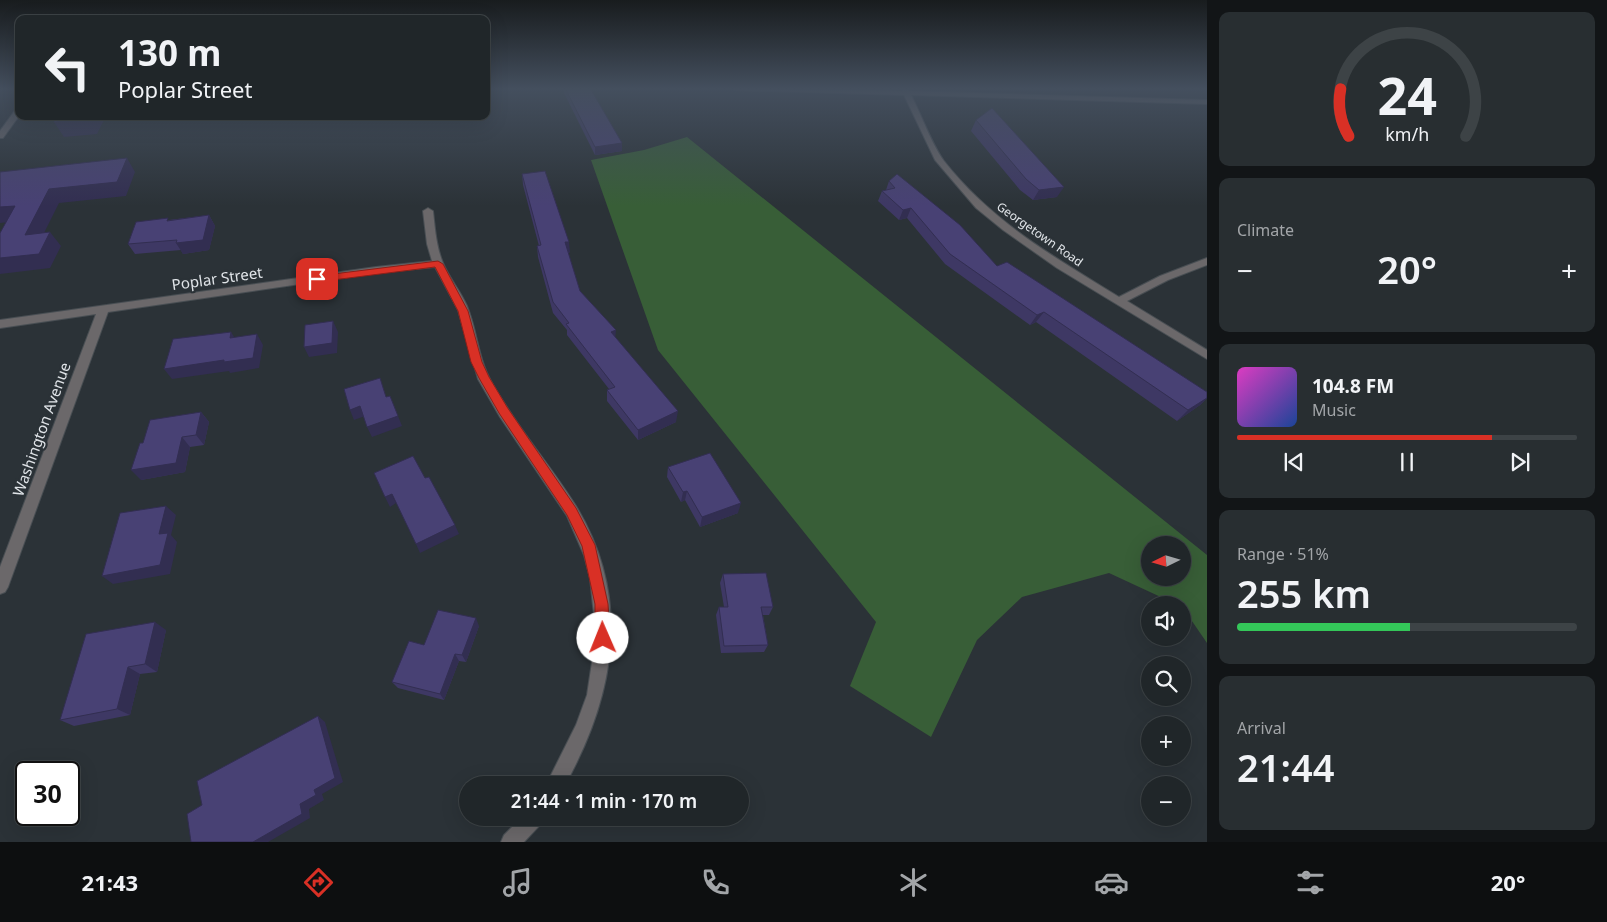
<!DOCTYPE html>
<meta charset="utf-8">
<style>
:root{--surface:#202629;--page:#282e31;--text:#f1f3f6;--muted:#a2a5a8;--line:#3d4346;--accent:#d93025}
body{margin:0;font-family:"Noto Sans",sans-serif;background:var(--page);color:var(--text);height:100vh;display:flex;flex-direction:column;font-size:19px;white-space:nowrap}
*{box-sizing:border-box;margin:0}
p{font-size:16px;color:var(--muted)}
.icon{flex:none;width:28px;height:28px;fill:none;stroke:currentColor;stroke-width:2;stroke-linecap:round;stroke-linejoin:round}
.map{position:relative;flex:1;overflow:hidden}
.drawer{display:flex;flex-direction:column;gap:12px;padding:12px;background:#121517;width:400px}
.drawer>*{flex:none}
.top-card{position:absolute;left:15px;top:15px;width:475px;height:105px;border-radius:10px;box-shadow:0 5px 20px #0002,0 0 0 1px var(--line);background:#202629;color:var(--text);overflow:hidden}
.needle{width:32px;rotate:265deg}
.tools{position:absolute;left:1141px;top:536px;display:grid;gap:10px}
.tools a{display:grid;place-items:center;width:50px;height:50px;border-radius:50%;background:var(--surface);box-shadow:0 5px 20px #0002,0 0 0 1px var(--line);font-size:25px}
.speed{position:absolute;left:15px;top:761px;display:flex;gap:10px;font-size:25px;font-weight:700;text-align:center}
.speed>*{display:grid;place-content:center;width:65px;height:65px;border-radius:50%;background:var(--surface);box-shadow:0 5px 20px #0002,0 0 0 1px var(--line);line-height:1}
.speed .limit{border:2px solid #111;border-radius:8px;background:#fff;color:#111}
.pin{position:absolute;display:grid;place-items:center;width:42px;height:42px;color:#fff;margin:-21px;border-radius:10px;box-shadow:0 2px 8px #0006}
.me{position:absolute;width:55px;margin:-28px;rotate:359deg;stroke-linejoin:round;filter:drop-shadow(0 0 4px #0008)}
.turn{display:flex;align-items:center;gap:18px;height:105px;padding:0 20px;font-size:22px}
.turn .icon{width:65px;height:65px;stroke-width:2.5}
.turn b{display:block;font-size:35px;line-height:42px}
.big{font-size:38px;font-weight:600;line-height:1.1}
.drawer .tile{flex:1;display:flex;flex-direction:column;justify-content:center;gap:8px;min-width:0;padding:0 18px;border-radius:10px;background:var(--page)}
.drawer .dial{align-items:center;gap:0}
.dial svg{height:130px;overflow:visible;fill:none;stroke:var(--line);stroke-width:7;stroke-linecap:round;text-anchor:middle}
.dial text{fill:var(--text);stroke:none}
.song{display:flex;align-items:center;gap:15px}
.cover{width:60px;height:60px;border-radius:8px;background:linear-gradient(135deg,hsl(310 70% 55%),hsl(220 70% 35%))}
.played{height:5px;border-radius:2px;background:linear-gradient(90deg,var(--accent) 75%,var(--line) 75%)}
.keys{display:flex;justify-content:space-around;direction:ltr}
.heat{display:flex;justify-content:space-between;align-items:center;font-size:28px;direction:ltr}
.charge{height:8px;border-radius:4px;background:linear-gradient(90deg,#34c759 51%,var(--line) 0)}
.trip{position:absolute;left:459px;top:776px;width:290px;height:50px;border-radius:25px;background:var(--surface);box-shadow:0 5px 20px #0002,0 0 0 1px var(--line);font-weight:600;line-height:50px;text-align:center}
.tabs{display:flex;height:80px;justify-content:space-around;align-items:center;background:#0d0f10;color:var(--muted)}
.tabs .icon{width:35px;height:35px}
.tabs .current{color:var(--accent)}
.tabs b{font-size:22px;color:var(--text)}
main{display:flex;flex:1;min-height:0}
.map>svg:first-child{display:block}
.green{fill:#385e37;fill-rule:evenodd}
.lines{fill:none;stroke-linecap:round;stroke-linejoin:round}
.street-casing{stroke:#484e53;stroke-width:2}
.street{fill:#6b686a;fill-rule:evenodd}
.wall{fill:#3e3864}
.shaded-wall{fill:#322e51}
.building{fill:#484174;stroke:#322e51}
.route{fill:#d93025;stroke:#8d1f18}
.labels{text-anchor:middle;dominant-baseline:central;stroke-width:4.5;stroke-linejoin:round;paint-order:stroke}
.far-street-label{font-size:12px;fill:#e0e4e8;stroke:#2b3237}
.street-label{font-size:15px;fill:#e0e4e8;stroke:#2b3237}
</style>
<main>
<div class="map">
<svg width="1207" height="842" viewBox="0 0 1207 842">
<rect width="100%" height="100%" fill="#2b3237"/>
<!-- green -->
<path class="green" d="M 687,137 L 1207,555 L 1207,643 L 1183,608 L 1182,605 L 1178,605 L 1109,573 L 1022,597 L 977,640 L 931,737 L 850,686 L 876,622 L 658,350 L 591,160 L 644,150 ZM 1150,545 L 1182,545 L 1182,578 L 1150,578 Z"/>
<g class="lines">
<!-- street casing -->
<g class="street-casing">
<path id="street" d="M 731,88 L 902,91 L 901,88 L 908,88 L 909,91 L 1207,100 L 1207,104 L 911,95 C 921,114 932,145 944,161 C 992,222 1054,257 1119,297 L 1160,276 L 1207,258 L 1207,265 L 1168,280 L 1127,301 L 1207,350 L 1207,359 L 1057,268 L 1003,230 L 976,208 L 935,160 L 904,95 L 734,90 Z
M 16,109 L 19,109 L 19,116 L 3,138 L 0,138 L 0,131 Z
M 428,208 L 433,211 C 435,228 436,246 443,263 C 449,278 460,290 467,306 C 477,330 478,358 491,381 C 515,425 549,463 576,506 C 632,598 615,695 565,785 L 546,785 L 576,725 L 587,695 L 594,649 L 595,625 L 590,578 L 584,555 L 567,516 L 500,417 L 478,379 L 458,310 L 435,267 L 376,273 L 108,312 L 8,587 L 5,592 L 0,594 L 0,567 L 96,314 L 0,328 L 0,320 L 376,267 L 432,261 L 427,244 L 423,211 Z
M 521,818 L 542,818 L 540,825 L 524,842 L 501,842 L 504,835 Z"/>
</g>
<!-- street -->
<use href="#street" class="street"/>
</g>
<!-- wall -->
<path class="wall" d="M 563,88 L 590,88 L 622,143 L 622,151 L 595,155 L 564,93 Z
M 976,120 L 1057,197 L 1033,200 L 1020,190 L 971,131 Z
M 522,174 L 570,252 L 568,253 L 580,291 L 676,422 L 638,440 L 607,401 L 607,390 L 609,389 L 567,335 L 567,330 L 553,313 L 538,257 L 537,246 L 539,246 L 523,185 Z
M 889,181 L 997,266 L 1207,392 L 1207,398 L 1200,405 L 1177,421 L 1036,322 L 1030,325 L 945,264 L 907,218 L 899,220 L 878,201 L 882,191 L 886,190 Z
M 209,215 L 215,226 L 209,250 L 183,254 L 181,250 L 135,254 L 128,244 L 169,220 Z
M 201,412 L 209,422 L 204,445 L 190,447 L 185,472 L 141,480 L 143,443 Z
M 668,467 L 738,513 L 700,527 L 685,500 L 681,502 L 667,477 Z
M 723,574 L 773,607 L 769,615 L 763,615 L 768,645 L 764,652 L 721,653 L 716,615 L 719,607 L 724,607 L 720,583 Z
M 479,626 L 466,662 L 459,661 L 444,700 L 398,688 L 392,682 L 424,645 Z
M 166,630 L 157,672 L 140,674 L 130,715 L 74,726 L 60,720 Z"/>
<!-- shaded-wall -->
<path class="shaded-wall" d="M 90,116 L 106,116 L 97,134 L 64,137 L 54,122 Z
M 622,143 L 622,151 L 595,155 L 595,147 Z
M 127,158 L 135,172 L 126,196 L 59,203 L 36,249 L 25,235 L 49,189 Z
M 1064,187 L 1057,197 L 1033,200 L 1039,190 Z
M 15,206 L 26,220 L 0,223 L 0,207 Z
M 911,208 L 907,218 L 899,220 L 903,210 Z
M 209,215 L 215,226 L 209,250 L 183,254 L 176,243 Z
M 50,232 L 61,246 L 50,268 L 0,274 L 0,258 Z
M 565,242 L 569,242 L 570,252 L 566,253 Z
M 1044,312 L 1036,322 L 1030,325 L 1037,315 Z
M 333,321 L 338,332 L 337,353 L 309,357 L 304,347 Z
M 616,330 L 615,341 L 611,332 Z
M 231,332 L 238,343 L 230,338 Z
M 257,334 L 263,345 L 259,368 L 230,373 L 229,371 L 172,379 L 164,369 Z
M 1207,398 L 1200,405 L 1177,421 L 1188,410 Z
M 360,406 L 365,416 L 354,420 L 350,410 Z
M 678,411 L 676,422 L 638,440 L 638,430 Z
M 201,412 L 209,422 L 204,445 L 196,435 Z
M 398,416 L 402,426 L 372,437 L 367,427 Z
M 182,437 L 190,447 L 185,472 L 141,480 L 131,470 Z
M 687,491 L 685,500 L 681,502 L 683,492 Z
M 392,494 L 396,503 L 390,507 L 385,497 Z
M 741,503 L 738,513 L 700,527 L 702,517 Z
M 166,506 L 176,515 L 171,535 L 177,542 L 170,574 L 113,584 L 102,576 L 159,534 Z
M 455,525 L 459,534 L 420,553 L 416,544 Z
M 476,618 L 479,626 L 466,662 L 462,655 Z
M 155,622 L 166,630 L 157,672 L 145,664 Z
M 455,654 L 459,661 L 444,700 L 440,694 Z
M 128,667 L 140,674 L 130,715 L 117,709 Z
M 318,716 L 325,722 L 343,782 L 322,794 L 324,800 L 309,809 L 310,818 L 268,842 L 253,842 L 300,804 L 314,790 Z"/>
<!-- building -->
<path class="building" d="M 565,88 L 590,88 L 622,143 L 595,147 Z
M 992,108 L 1064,187 L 1039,190 L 1026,179 L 976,120 Z
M 58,116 L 90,116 L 88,119 L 54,122 Z
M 127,158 L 117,182 L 49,189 L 25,235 L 50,232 L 39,254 L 0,258 L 0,233 L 15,206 L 0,207 L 0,172 Z
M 545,171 L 569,242 L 565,242 L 580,291 L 616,330 L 611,332 L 678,411 L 638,430 L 607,390 L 615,387 L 566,324 L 569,323 L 553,302 L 537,246 L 541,245 L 522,174 Z
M 897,174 L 960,225 L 997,266 L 1007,262 L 1207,392 L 1207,398 L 1188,410 L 1044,312 L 1037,315 L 950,254 L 911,208 L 903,210 L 882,191 L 895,188 L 889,181 Z
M 209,215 L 203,240 L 176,243 L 177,240 L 128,244 L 136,222 L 168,218 L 167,221 Z
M 333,321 L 332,343 L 304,347 L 305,325 Z
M 231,332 L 230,338 L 257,334 L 253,358 L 224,362 L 224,360 L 164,369 L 173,339 Z
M 380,378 L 386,397 L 390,396 L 398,416 L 367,427 L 360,406 L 350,410 L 344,389 Z
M 201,412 L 196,435 L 182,437 L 176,463 L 131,470 L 140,443 L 143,443 L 150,420 Z
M 710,453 L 741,503 L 702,517 L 687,491 L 683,492 L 668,467 Z
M 413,456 L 425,478 L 429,477 L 455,525 L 416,544 L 392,494 L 385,497 L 374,473 Z
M 166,506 L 159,534 L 168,533 L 160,565 L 102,576 L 120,513 Z
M 766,573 L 773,607 L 761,607 L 768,645 L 724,646 L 719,607 L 728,607 L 723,574 Z
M 438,610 L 476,618 L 462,655 L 455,654 L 440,694 L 392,682 L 409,641 L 424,645 Z
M 155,622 L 145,664 L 128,667 L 117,709 L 60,720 L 86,634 Z
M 318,716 L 335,778 L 314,790 L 316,795 L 300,804 L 302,814 L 253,842 L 191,842 L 187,814 L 202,805 L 197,781 Z"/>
<!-- sky -->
<linearGradient id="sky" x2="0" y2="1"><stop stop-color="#181c1e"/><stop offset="0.43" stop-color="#444f5e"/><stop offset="1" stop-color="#444f5e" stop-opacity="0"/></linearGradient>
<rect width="1207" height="206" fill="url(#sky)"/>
<!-- route -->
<path class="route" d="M 438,261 L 443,264 L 468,311 L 482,362 L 489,377 L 507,407 L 576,508 L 595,545 L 608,604 L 610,638 L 608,644 L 603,646 L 598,644 L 595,638 L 595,604 L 582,546 L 567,515 L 499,413 L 479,378 L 471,362 L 458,311 L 435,267 L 317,282 L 313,279 L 317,276 Z"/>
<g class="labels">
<!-- far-street labels -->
<g class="far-street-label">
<text transform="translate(1040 234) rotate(35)">Georgetown Road</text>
</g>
<!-- street labels -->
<g class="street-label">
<text transform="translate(217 278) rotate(-8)">Poplar Street</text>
<text transform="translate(41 429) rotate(-70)">Washington Avenue</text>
</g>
</g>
</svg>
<div class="tools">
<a><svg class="needle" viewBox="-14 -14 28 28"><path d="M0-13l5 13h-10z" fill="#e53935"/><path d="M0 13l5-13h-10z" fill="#a2a5a8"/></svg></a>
<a><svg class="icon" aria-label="sound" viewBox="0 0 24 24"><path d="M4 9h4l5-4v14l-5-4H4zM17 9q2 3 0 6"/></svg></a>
<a><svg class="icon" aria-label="search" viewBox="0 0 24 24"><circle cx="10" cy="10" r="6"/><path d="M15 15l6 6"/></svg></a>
<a>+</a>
<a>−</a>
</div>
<div class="speed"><div class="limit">30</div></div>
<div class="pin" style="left:317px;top:279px;background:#d93025"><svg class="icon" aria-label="arrive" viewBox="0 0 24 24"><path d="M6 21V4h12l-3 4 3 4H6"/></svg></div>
<svg class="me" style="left:603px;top:638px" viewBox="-20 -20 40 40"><circle r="19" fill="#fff"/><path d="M0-13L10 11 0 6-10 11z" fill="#d93025"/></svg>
<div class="trip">21:44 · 1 min · 170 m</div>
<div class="top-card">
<div class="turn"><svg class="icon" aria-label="left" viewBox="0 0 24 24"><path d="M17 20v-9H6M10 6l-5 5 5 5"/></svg><div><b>130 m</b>Poplar Street</div></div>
</div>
</div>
<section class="drawer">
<div class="tile dial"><svg viewBox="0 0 100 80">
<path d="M14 69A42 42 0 1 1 86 69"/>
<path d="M14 69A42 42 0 0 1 9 40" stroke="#d93025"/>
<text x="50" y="56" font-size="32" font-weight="700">24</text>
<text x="50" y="72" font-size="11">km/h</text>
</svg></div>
<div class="tile"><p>Climate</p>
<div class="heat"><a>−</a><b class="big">20°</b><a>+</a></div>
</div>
<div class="tile">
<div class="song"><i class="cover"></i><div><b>104.8 FM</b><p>Music</p></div></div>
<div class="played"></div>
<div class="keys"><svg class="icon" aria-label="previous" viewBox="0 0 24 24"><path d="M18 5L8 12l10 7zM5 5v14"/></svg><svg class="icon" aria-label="pause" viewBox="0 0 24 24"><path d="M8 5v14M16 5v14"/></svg><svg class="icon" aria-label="next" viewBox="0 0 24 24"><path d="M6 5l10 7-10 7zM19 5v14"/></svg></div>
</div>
<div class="tile"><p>Range · 51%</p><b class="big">255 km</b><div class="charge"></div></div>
<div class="tile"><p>Arrival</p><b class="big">21:44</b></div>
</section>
</main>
<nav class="tabs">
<b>21:43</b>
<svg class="icon current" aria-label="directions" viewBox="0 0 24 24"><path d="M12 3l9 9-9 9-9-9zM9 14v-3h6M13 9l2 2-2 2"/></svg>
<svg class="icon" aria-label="music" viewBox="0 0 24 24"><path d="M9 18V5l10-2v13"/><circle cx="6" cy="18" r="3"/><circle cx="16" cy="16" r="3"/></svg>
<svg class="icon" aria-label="phone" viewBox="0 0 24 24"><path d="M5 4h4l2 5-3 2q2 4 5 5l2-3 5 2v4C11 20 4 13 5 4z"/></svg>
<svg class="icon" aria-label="climate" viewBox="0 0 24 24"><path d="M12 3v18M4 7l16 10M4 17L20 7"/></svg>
<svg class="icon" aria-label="car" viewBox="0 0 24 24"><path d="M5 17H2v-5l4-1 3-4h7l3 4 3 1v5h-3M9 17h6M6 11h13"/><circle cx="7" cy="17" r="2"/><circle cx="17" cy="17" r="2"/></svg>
<svg class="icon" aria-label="filters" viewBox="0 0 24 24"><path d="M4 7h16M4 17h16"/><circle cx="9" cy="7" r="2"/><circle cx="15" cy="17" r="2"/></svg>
<b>20°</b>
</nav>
